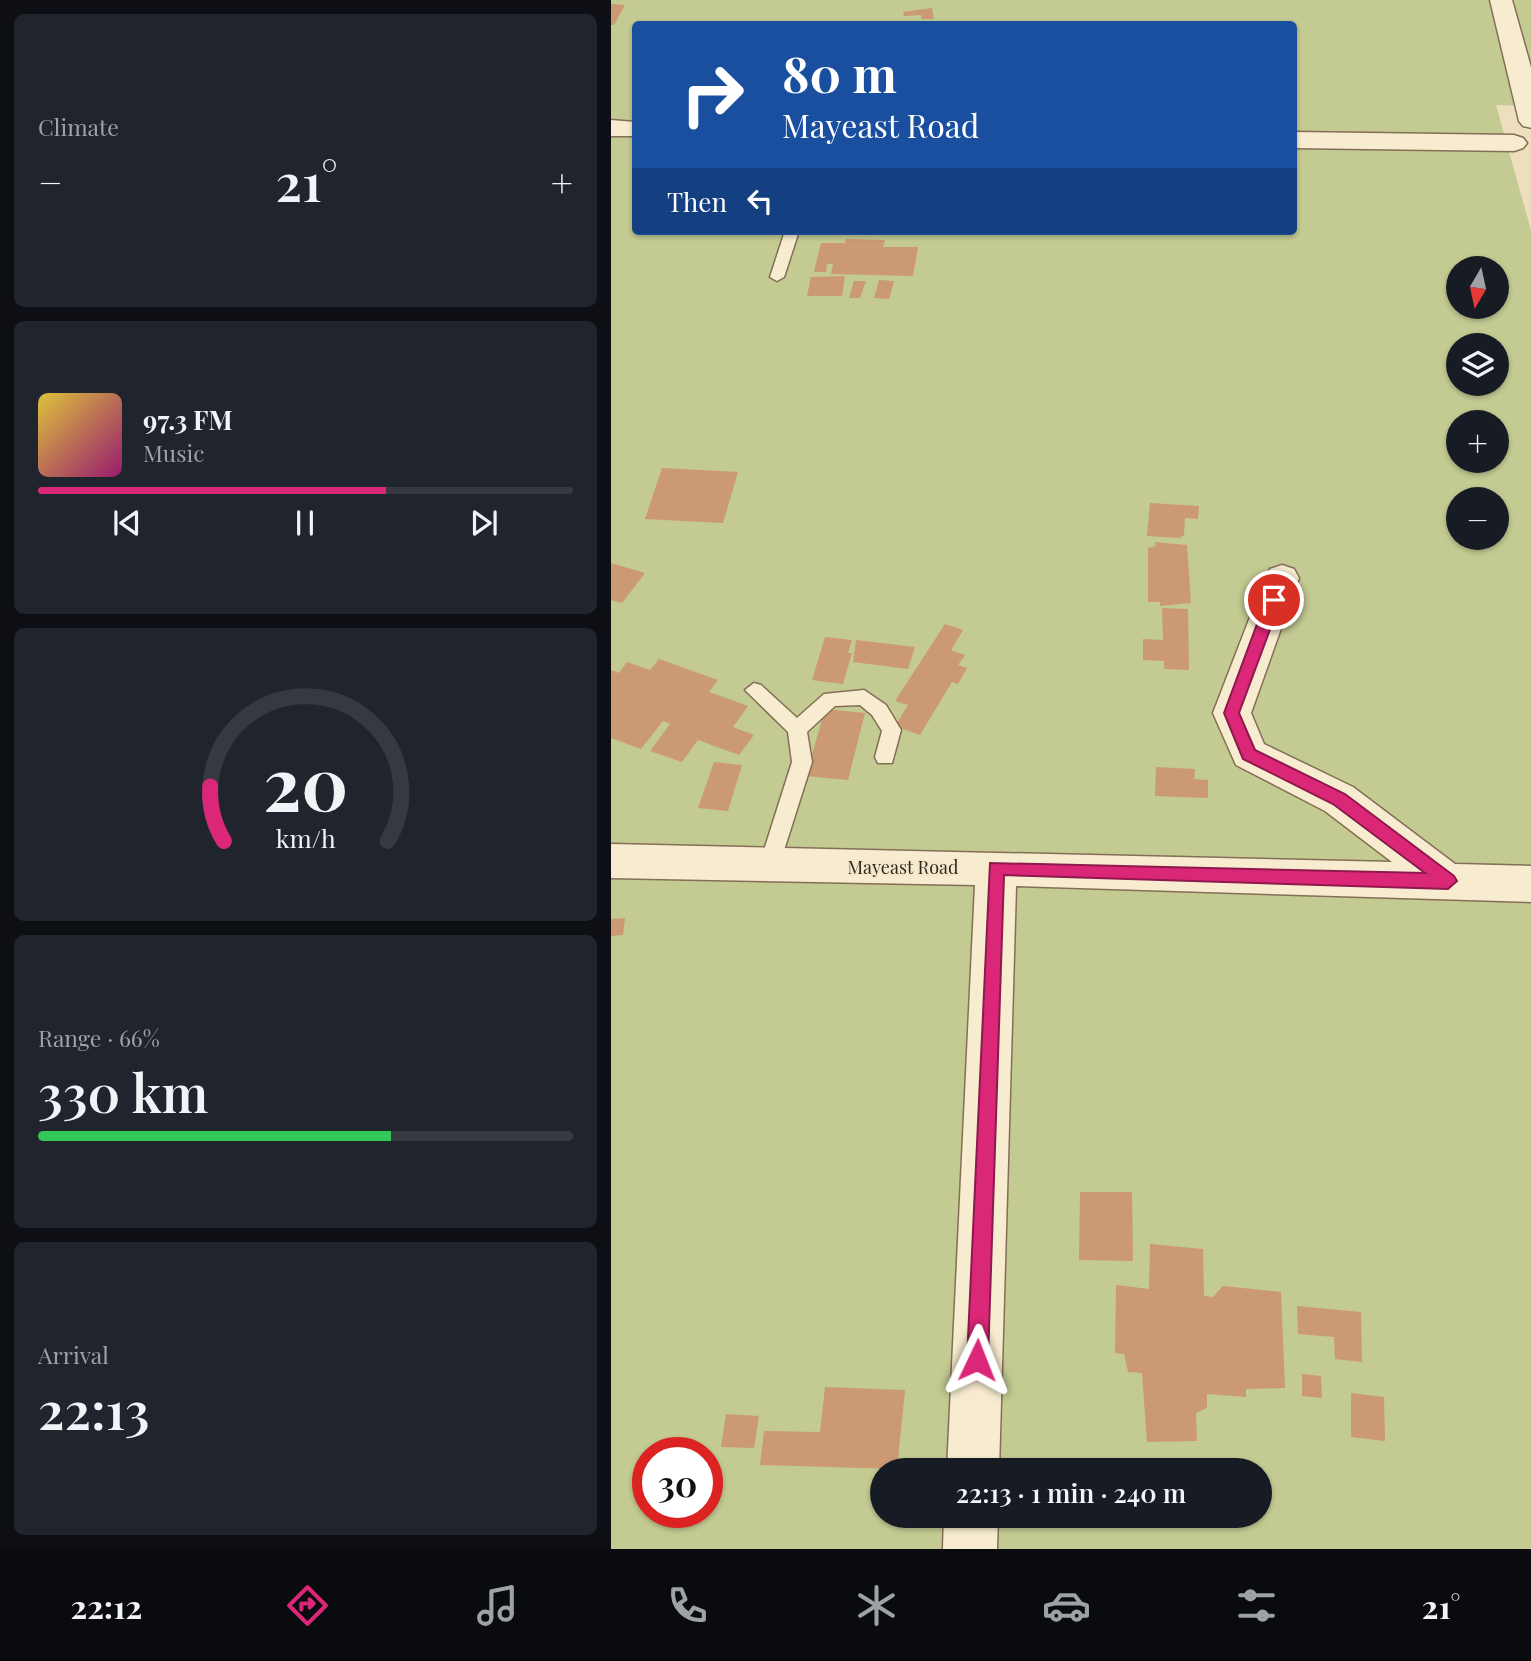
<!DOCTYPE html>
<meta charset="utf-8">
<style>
:root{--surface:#171b24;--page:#20242c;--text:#f1f3f6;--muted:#9ea1a6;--line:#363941;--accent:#db2777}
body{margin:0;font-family:"Playfair Display",serif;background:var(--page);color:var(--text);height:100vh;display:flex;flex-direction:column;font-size:26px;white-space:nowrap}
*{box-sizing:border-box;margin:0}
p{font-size:23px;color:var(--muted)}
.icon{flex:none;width:38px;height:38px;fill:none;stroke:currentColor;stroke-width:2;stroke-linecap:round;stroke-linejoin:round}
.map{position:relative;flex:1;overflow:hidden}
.sheet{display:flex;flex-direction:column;gap:14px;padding:14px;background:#0d0f14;width:611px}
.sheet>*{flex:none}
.hud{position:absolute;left:21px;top:21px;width:665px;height:214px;border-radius:7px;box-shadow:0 2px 5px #0004;background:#1a4fa0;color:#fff;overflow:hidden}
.needle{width:46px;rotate:189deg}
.buttons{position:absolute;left:835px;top:256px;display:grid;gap:14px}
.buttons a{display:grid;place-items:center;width:63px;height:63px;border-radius:50%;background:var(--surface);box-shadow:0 2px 5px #0004;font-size:35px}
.speed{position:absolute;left:21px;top:1437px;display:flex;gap:14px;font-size:35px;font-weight:700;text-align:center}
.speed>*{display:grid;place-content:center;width:91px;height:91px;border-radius:50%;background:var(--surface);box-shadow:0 2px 5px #0004;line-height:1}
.speed .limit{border:10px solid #d22;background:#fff;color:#111}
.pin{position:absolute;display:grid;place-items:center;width:60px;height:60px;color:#fff;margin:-30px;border:4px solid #fff;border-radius:50%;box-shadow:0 2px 7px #0007}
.me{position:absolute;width:77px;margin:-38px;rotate:2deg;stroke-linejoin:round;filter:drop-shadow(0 0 5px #0008)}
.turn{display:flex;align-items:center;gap:24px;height:147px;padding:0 35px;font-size:32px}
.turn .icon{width:91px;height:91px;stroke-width:2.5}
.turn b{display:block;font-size:49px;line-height:60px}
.then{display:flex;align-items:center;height:66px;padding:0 35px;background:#0003;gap:14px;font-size:26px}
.big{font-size:52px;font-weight:600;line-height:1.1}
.sheet .card{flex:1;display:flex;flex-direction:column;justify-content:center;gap:10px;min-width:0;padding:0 24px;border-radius:10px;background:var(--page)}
.sheet .dial{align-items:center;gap:0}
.dial svg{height:182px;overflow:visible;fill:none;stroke:var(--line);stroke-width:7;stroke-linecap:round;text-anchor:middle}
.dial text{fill:var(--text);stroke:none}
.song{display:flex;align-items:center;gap:21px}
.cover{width:84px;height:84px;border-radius:10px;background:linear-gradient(135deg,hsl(50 70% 55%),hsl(320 70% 35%))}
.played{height:7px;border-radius:4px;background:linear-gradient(90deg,var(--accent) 65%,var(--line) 65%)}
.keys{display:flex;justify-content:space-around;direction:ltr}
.heat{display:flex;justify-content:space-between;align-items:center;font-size:38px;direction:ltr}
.charge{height:10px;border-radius:5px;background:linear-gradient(90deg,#34c759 66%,var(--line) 0)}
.trip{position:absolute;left:259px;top:1458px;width:402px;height:70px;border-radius:35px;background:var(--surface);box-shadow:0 2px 5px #0004;font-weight:600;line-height:70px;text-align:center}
.dock{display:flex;height:112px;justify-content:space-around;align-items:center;background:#090b0e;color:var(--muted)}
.dock .icon{width:49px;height:49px}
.dock .current{color:var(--accent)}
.dock b{font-size:32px;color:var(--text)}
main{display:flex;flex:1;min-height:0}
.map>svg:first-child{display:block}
.green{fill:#c3ca92;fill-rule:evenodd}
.building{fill:#cb9973}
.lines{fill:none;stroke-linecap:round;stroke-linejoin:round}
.service-casing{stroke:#846f56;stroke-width:3}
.minor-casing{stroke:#846f56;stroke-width:3}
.service{fill:#f8ecd0;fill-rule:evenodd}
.minor{fill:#f8ecd0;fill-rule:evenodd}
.route{fill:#db2777;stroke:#8e194d;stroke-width:2}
.labels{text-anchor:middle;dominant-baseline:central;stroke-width:5;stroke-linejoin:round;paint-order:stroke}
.street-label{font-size:18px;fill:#33271b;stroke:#f4e9cc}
</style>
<main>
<section class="sheet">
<div class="card"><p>Climate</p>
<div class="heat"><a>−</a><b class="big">21°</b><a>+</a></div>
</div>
<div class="card">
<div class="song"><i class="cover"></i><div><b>97.3 FM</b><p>Music</p></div></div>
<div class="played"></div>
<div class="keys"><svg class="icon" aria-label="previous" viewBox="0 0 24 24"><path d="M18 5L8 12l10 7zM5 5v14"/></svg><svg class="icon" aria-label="pause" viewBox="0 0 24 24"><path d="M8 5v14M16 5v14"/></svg><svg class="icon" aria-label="next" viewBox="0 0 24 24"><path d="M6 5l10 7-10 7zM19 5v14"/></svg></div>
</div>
<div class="card dial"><svg viewBox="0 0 100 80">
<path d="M14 69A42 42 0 1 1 86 69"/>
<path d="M14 69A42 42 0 0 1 8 45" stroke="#db2777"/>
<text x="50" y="56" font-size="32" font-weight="700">20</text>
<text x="50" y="72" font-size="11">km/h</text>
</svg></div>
<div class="card"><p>Range · 66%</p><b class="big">330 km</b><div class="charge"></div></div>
<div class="card"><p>Arrival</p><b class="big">22:13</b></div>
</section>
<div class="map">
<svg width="921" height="1549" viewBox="0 0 921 1549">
<rect width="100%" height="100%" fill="#eddfbd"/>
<!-- green -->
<path class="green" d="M 0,0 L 920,0 L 920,106 L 885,105 L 921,234 L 920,1549 L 0,1549 ZM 24,24 L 682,24 L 682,231 L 24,231 ZM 847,268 L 886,268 L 886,306 L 847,306 ZM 847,345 L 886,345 L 886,383 L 847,383 ZM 847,422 L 886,422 L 886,460 L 847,460 ZM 847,499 L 886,499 L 886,537 L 847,537 ZM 37,1452 L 96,1452 L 96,1512 L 37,1512 ZM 271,1470 L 649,1470 L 649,1516 L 271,1516 Z"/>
<!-- building -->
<path class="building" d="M 0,4 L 14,5 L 3,25 L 0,25 Z
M 321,8 L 323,19 L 311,19 L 310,15 L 293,16 L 292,12 Z
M 235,239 L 274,240 L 272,247 L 307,247 L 302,276 L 220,274 L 222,264 L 216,264 L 215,272 L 203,272 L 210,243 L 234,243 Z
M 234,276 L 231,296 L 196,296 L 200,277 Z
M 268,280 L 283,281 L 278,299 L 263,298 Z
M 243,281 L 255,281 L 249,298 L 238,298 Z
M 51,468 L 127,472 L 112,523 L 34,519 Z
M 539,503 L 588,506 L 587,519 L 574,518 L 573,535 L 568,538 L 536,536 Z
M 544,542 L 576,545 L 580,603 L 549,606 L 549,602 L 537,602 L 537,548 L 545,546 Z
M 0,563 L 34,573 L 11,603 L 0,600 Z
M 551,608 L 577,609 L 578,670 L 553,669 L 553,661 L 532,660 L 532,639 L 552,640 Z
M 334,624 L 352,630 L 340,650 L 354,655 L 347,665 L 356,668 L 347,684 L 341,682 L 309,735 L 284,726 L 297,705 L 284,701 Z
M 214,637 L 241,640 L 237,653 L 241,653 L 232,684 L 201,680 Z
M 245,640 L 304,647 L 297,669 L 242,662 Z
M 48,659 L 107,680 L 98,692 L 137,706 L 122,727 L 143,735 L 128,755 L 87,740 L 71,762 L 39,751 L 59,724 L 52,721 L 30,749 L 0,738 L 0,670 L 8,673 L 16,662 L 39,670 Z
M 214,709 L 254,713 L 237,780 L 195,776 Z
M 103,762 L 131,765 L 117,811 L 87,808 Z
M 545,767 L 584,769 L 583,779 L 597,780 L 597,798 L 544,796 Z
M 14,918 L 12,935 L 0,936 L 0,919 Z
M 469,1192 L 521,1192 L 522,1261 L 468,1260 Z
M 539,1244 L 592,1249 L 593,1296 L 602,1297 L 612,1286 L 670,1292 L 674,1388 L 635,1389 L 635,1397 L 596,1394 L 596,1408 L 585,1413 L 586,1441 L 536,1442 L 531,1373 L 517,1372 L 513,1354 L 504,1353 L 505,1285 L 538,1289 Z
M 686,1306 L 750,1312 L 751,1362 L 724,1359 L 723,1337 L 687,1334 Z
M 691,1374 L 710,1376 L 711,1398 L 691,1396 Z
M 214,1387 L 294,1390 L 286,1469 L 149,1465 L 153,1431 L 209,1432 Z
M 740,1393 L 773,1397 L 774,1441 L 740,1437 Z
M 115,1414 L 148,1416 L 143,1448 L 110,1447 Z"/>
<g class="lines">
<!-- service casing -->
<g class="service-casing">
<path id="service" d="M 174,231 L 188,231 L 173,277 L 166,281 L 159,277 Z
M 143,683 L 150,685 L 186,718 L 213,694 L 253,690 L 275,705 L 290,730 L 281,763 L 267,763 L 264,757 L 271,731 L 261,715 L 249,705 L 224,706 L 196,732 L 201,762 L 168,866 L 165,872 L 158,875 L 151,872 L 148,866 L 181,762 L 177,732 L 134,690 Z"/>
</g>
<!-- minor casing -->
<g class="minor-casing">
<path id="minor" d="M 879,0 L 901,0 L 921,71 L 921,128 L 912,126 L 908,121 Z
M 0,120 L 24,122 L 24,136 L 0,136 Z
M 682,132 L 903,135 L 912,138 L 916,143 L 912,148 L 903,151 L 682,148 Z
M 671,565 L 683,569 L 688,578 L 640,713 L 653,744 L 742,787 L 844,864 L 921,866 L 921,902 L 405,886 L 388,1470 L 336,1470 L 364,885 L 0,878 L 0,844 L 781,862 L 714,811 L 625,765 L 602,713 L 654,578 L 659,569 Z
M 333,1516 L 387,1516 L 386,1549 L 332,1549 Z"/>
</g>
<!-- service -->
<use href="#service" class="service"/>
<!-- minor -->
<use href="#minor" class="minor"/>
</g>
<!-- route -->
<path class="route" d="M 663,595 L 670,600 L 628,713 L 644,750 L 734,794 L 843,876 L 846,881 L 837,889 L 393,875 L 377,1360 L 374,1368 L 366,1371 L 359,1368 L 356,1360 L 379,863 L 814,873 L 722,804 L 632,759 L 613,713 L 655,600 Z"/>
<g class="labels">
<!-- street labels -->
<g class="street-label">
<text x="292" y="867">Mayeast Road</text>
</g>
</g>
</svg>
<div class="buttons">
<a><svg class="needle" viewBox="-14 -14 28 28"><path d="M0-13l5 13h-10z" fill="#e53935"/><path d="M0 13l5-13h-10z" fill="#9ea1a6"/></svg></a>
<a><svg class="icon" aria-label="layers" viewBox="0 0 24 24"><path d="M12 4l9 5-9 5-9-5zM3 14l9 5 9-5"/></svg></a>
<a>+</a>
<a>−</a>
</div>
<div class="speed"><div class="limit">30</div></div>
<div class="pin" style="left:663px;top:600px;background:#d93025"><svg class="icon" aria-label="arrive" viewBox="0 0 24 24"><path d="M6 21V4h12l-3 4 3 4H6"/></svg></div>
<svg class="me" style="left:366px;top:1360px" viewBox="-20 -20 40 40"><path d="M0-17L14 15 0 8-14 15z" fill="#db2777" stroke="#fff" stroke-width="4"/></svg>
<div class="trip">22:13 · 1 min · 240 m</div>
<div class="hud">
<div class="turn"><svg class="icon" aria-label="right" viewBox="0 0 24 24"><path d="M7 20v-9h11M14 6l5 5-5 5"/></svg><div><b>80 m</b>Mayeast Road</div></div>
<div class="then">Then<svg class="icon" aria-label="left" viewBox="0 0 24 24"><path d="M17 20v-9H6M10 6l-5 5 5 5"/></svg></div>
</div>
</div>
</main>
<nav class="dock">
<b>22:12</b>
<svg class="icon current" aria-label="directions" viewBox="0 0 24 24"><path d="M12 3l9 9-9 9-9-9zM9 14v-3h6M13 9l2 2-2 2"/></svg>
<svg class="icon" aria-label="music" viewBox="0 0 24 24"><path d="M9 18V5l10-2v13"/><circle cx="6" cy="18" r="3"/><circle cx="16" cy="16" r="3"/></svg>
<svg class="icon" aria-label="phone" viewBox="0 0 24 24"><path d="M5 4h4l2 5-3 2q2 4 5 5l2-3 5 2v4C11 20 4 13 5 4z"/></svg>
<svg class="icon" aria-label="climate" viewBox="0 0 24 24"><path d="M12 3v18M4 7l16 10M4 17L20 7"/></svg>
<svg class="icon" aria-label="car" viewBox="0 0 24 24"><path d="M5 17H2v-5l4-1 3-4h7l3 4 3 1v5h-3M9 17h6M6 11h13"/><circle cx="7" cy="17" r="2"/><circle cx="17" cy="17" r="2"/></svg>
<svg class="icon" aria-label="filters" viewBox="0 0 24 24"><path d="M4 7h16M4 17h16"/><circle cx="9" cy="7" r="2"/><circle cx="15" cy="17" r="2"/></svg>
<b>21°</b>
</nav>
